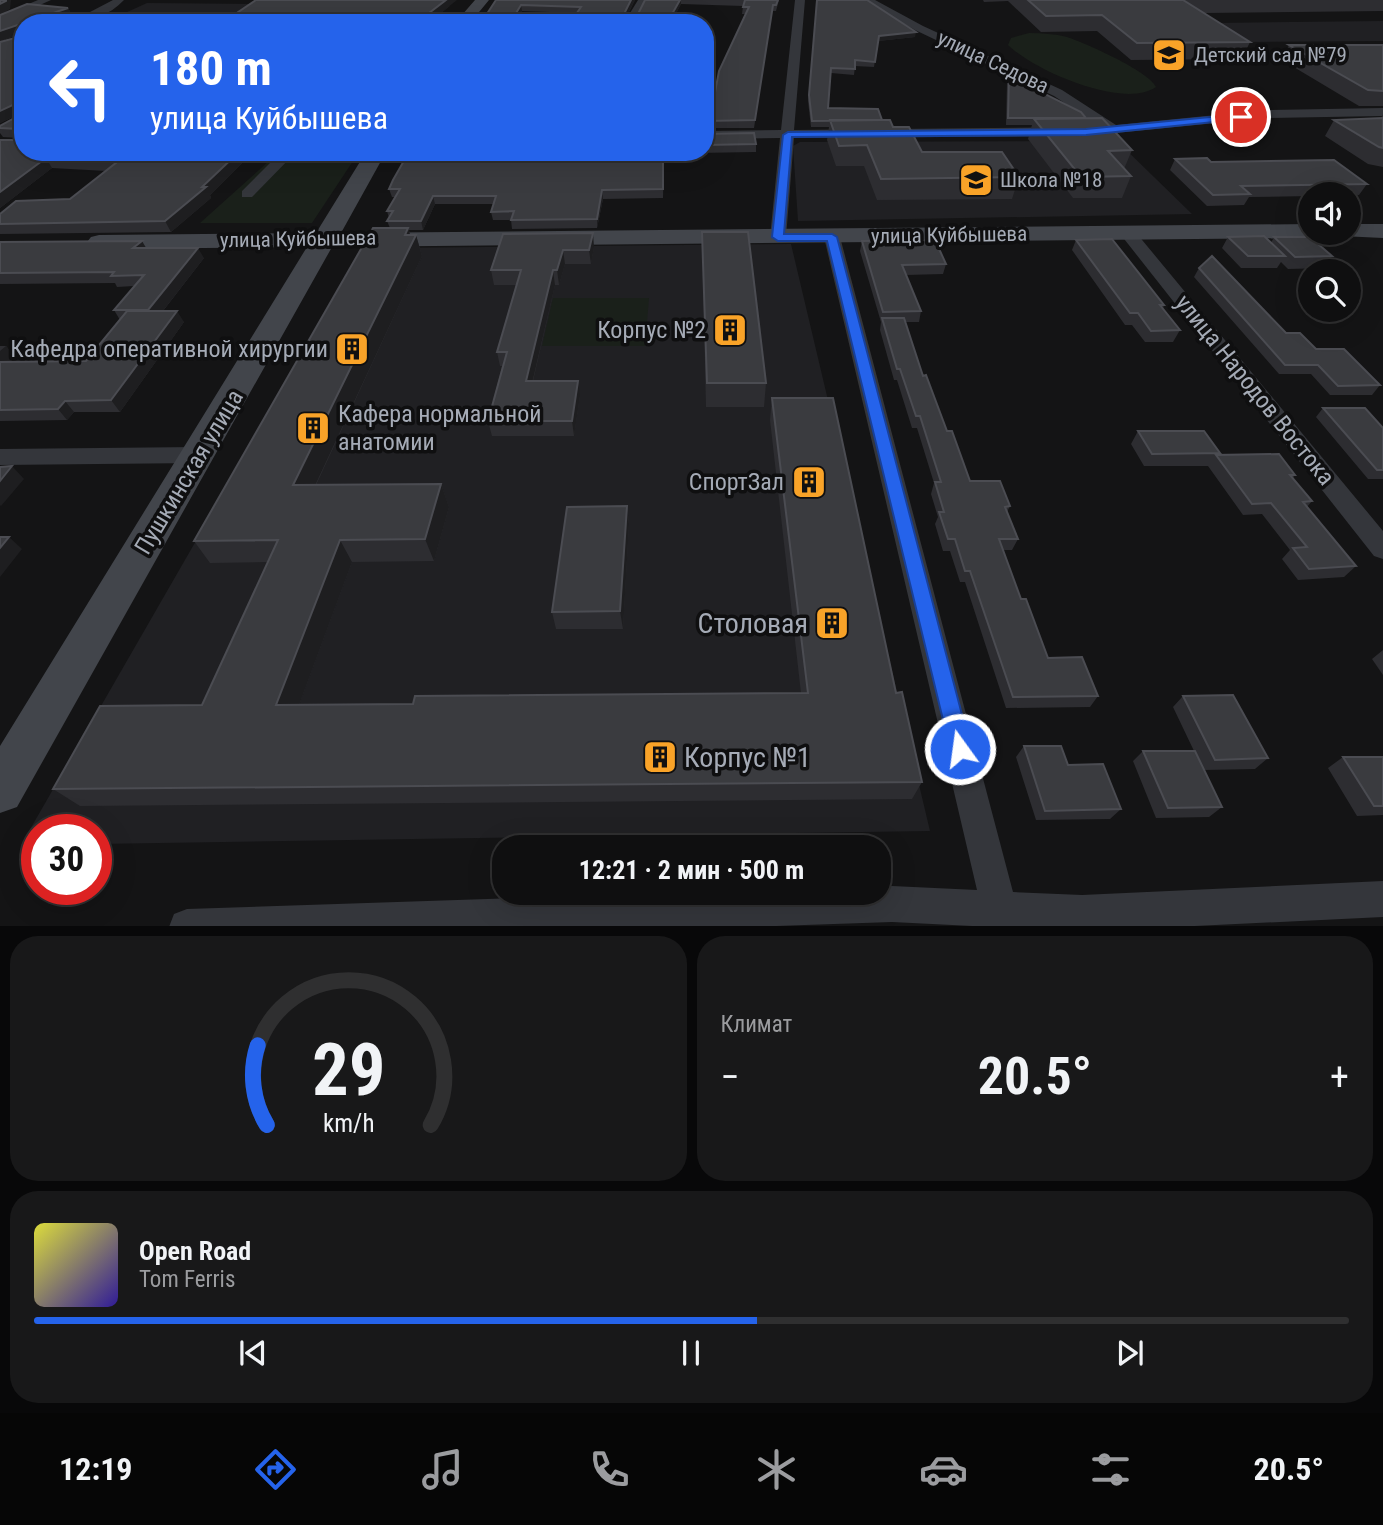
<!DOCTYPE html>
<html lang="ru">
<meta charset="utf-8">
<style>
:root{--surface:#0f0f10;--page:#181819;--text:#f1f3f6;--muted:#9b9c9f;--line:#2f2f30;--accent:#2563eb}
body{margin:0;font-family:"Roboto Condensed",sans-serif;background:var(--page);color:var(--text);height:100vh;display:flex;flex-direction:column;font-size:26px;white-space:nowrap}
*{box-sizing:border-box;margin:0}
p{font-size:23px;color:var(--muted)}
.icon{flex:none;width:38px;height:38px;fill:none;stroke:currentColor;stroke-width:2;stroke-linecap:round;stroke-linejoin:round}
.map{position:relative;height:926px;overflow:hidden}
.drawer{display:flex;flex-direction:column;gap:10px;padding:10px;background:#080809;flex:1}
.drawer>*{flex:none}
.top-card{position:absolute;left:14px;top:14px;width:700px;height:147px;border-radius:28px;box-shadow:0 7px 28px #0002,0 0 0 2px var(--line);background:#2563eb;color:#fff;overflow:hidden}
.tools{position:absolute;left:1298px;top:182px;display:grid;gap:14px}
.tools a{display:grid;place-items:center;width:63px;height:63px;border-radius:50%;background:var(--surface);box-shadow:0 7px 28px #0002,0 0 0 2px var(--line);font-size:35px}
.speed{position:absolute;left:21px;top:814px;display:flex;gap:14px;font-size:35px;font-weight:700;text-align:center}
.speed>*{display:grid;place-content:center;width:91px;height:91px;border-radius:50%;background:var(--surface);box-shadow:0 7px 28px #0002,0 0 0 2px var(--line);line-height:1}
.speed .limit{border:10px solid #d22;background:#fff;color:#111}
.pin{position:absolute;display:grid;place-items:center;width:60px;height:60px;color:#fff;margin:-30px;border:4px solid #fff;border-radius:50%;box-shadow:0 2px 7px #0007}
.me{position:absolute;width:77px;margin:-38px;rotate:346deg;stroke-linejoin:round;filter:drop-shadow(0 0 5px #0008)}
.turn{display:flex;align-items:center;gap:24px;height:147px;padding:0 21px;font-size:32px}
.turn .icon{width:91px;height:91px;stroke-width:2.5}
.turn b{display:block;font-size:49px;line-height:60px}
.big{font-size:52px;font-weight:700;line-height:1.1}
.drawer .tile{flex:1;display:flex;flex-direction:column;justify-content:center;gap:10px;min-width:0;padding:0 24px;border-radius:28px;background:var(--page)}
.drawer .dial{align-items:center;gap:0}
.dial svg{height:182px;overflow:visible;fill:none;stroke:var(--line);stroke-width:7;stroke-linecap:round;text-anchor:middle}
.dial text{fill:var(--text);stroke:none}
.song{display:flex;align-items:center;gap:21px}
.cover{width:84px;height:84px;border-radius:10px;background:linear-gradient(135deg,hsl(60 70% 55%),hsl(250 70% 35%))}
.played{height:7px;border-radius:4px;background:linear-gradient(90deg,var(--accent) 55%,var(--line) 55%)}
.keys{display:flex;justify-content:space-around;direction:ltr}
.heat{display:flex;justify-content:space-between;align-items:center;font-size:38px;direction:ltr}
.drawer .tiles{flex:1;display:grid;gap:10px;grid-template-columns:1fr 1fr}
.tile:last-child{grid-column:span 2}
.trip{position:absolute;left:492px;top:835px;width:399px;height:70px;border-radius:28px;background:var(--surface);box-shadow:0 7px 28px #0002,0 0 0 2px var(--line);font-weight:700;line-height:70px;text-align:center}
.tab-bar{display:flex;height:112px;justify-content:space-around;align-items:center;background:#060606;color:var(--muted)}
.tab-bar .icon{width:49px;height:49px}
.tab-bar .selected{color:var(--accent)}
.tab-bar b{font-size:32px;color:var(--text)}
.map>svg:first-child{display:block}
.built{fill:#202023}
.green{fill:#1a201a}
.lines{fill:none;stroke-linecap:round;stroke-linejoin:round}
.street{fill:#34363b;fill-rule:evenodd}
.secondary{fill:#42454b;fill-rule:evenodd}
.wall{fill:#2d2d31}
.shaded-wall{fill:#1e1e20}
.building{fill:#3a3b3f;stroke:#4b4c52;stroke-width:2}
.route{fill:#2563eb;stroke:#184099;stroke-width:2}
.labels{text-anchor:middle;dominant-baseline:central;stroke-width:7;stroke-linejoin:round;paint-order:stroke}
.far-poi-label{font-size:21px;fill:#a5abb6;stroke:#0f0f10;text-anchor:start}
.far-street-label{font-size:21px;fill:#a5abb6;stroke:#0f0f10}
.poi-label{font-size:24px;fill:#a5abb6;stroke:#0f0f10;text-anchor:end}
.street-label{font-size:24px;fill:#a5abb6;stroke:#0f0f10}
.near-poi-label{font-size:28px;fill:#a5abb6;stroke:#0f0f10;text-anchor:end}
</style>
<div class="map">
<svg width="1383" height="927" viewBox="0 0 1383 927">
<rect width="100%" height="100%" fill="#141415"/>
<!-- built -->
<path class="built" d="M 362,2 L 450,6 L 429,23 L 103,23 L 147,3 L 355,5 Z
M 1383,21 L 1383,41 L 1248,42 L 1217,23 Z
M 1117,141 L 1192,214 L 798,221 L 793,146 L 800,142 Z
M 791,244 L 930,831 L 96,844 L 96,830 L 37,830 L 37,845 L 21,845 L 361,254 L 385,248 Z"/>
<!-- green -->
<path class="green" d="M 1029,33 C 1042,33 1055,34 1067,37 C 1085,43 1149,71 1156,87 C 1123,110 1033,70 1008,45 L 1011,38 Z
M 279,152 L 359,152 L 312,223 L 200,223 Z
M 553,298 L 649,298 L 645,346 L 542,346 Z"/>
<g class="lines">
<!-- street -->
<path class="street" d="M 38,0 L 51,0 L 0,23 L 0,16 Z
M 113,0 L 124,0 C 110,15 89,23 69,23 Z
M 638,0 L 648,0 L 634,23 L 624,23 Z
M 795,0 L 805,0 L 794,130 L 1101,127 L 1054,96 L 915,30 L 863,0 L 875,0 L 923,26 L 1062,90 L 1116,125 L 1266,110 L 1383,108 L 1383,116 L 1266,118 L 1086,136 L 794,138 L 786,237 L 778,242 L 770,237 L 780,138 L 705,139 L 705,131 L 781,130 Z
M 281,152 L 296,152 L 252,197 L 242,197 L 242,191 Z
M 1127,227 L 1133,229 L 1383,531 L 1383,559 L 1374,556 L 1121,235 L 1121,229 Z
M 832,232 L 840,237 L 1013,892 L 1082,895 L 1383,881 L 1383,917 L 1174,927 L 992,927 L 892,922 L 747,927 L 169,927 L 174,914 L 187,909 L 699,892 L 878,892 L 878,887 L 892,886 L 977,890 L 824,237 Z
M 198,447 L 206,449 L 209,455 L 206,461 L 198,463 L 0,465 L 0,449 Z"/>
<!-- secondary -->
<path class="secondary" d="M 475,0 L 489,0 L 470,23 L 455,23 Z
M 366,152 L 386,152 L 341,233 L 1311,224 L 1311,233 L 1322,233 L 1311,238 L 332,247 L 17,807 L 0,813 L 0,746 L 307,247 L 99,249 L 91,247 L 87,242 L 91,237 L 99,235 L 316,233 Z
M 1349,224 L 1383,224 L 1383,238 L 1341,236 L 1338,233 L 1349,233 Z"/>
</g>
<!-- wall -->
<path class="wall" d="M 496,0 L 635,0 L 626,18 L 636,18 L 645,0 L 779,0 L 776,11 L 772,11 L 754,128 L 705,128 L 705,97 L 714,98 L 746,14 L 742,14 L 743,6 L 681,4 L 671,23 L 570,23 L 577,13 L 522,11 L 515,23 L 481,23 Z
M 817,0 L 915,37 L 878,41 L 874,67 L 855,66 L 854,75 L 831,73 L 828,108 L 882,120 L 893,127 L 922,152 L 1019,177 L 1012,199 L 877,200 L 864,166 L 836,166 L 827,140 L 829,127 L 811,127 L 808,101 Z
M 983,0 L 1383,0 L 1383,11 L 1204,13 L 1250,42 L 1242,59 L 1131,60 L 1097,31 L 1041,32 L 1008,1 L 984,2 Z
M 27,4 L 68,8 L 72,15 L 52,23 L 23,23 L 23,152 L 253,152 L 210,195 L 211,198 L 171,232 L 0,234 L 0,214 L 16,201 L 70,199 L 106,171 L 52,168 L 0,208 L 0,140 L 19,140 L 19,138 L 3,137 L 0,133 L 0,126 L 18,116 L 19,114 L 0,123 L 0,42 L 19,37 L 21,34 L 0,41 L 0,15 Z
M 1289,45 L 1383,45 L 1383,106 L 1359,106 L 1282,60 Z
M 1009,76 L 1086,118 L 1132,150 L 1124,169 L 1131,176 L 1122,198 L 1073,198 L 1028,139 L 1032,125 L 1006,125 L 1007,82 Z
M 1383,114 L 1383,167 L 1368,164 L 1325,136 L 1334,120 L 1381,118 Z
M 705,134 L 756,144 L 756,152 L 696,153 L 696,158 L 664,158 L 663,198 L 603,199 L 597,228 L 512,229 L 511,220 L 493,220 L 491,212 L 494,204 L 435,204 L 423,230 L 409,230 L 410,235 L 416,235 L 422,256 L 316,485 L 441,484 L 449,507 L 434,561 L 352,562 L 299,705 L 413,704 L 801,693 L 770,420 L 772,398 L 896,693 L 922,782 L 912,799 L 80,806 L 53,789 L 202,705 L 268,562 L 210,563 L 194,541 L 390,228 L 387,221 L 389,218 L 387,211 L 395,197 L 392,197 L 389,189 L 409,152 L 705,152 Z
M 1175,159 L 1211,162 L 1367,184 L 1359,195 L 1311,194 L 1311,196 L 1249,197 L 1244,205 L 1207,206 L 1170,170 Z
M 702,232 L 766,383 L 764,407 L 706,407 Z
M 503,234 L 594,247 L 591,264 L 565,264 L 559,285 L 555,285 L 533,381 L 580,396 L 574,436 L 492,436 L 488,421 L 502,366 L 500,366 L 497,352 L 516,285 L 494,285 L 491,270 Z
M 1228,237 L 1271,243 L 1274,237 L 1332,256 L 1324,268 L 1288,269 L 1281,262 L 1277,268 L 1241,268 L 1222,248 Z
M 1076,240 L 1164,305 L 1163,309 L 1180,330 L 1173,342 L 1145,342 L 1132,325 L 1125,325 L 1072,250 Z
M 862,241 L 946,264 L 943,274 L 906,275 L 921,311 L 919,322 L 905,322 L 923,376 L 947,431 L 970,481 L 1010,506 L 1007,512 L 1018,539 L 1012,550 L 1003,550 L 1021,599 L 1048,658 L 1098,696 L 1090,707 L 1006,708 L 965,582 L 960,582 L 950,551 L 943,551 L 935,524 L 938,517 L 931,494 L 934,483 L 917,428 L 912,428 L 897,380 L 894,380 L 880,330 L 881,322 L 860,251 Z
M 0,242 L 146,248 L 204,258 L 163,311 L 184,322 L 120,412 L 74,412 L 67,420 L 0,421 L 0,346 L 6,346 L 15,357 L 10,362 L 86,361 L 120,320 L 114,310 L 134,286 L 117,287 L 115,283 L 0,284 Z
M 1199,268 L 1286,333 L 1380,385 L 1372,395 L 1330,395 L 1311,374 L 1279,374 L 1194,277 Z
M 1323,408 L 1383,428 L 1383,479 L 1368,479 L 1316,417 Z
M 1138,431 L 1220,453 L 1219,455 L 1295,475 L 1293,478 L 1312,501 L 1307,507 L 1356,566 L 1344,577 L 1298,580 L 1282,559 L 1290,550 L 1262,514 L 1243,515 L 1208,466 L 1144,466 L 1131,444 Z
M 627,506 L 629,524 L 623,629 L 556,629 L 552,612 Z
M 1383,650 L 1383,675 L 1372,659 Z
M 1183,696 L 1268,758 L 1255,769 L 1204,770 L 1222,807 L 1209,817 L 1156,818 L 1133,761 L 1143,751 L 1194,751 L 1173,707 Z
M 1024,746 L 1068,765 L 1121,809 L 1110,819 L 1036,820 L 1016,757 Z
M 1343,757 L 1383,757 L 1383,815 L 1357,816 L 1328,768 Z"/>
<!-- shaded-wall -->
<path class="shaded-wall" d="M 6,0 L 11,0 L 10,9 L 0,15 L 0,4 Z
M 446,0 L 457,0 L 428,23 L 416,23 Z
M 631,0 L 635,0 L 623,23 L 622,18 Z
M 680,0 L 681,0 L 681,4 L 671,23 L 667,23 Z
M 521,5 L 522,11 L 515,23 L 510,23 Z
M 68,8 L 72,15 L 52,23 L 24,23 Z
M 23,23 L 23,33 L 0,41 L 0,31 Z
M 916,32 L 915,37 L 878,41 L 879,36 Z
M 19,102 L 23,112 L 0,123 L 0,111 Z
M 239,152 L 253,152 L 210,195 L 211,198 L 171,232 L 165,221 Z
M 46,158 L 52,168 L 0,208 L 0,192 Z
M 602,190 L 603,199 L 597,228 L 597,219 Z
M 433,196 L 435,204 L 423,230 L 421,221 Z
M 408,228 L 412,242 L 416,235 L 422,256 L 305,507 L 293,485 Z
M 593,233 L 594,247 L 591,264 L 589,250 Z
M 142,241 L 148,251 L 133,248 Z
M 198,248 L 204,258 L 155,321 L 148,310 Z
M 563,250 L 565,264 L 559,285 L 557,270 Z
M 553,270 L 555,285 L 529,396 L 526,381 Z
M 177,311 L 184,322 L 120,412 L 111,400 Z
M 6,346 L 15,357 L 0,372 L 0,351 Z
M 578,381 L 580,396 L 574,436 L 572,421 Z
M 65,401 L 74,412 L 67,420 L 58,409 Z
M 12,466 L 24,479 L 1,506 L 0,505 L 0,481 Z
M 441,484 L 449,507 L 434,561 L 425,539 Z
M 627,506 L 629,524 L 623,629 L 620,611 Z
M 9,537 L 22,549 L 0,577 L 0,548 Z
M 340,540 L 352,562 L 292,724 L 276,705 Z"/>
<!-- building -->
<path class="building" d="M 0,0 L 6,0 L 6,1 L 0,4 Z
M 256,0 L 446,0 L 416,23 L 222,23 Z
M 496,0 L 631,0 L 622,18 L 636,18 L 645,0 L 680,0 L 667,23 L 570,23 L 581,7 L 521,5 L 510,23 L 481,23 Z
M 745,0 L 778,0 L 776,5 L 773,5 L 755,120 L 705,121 L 705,97 L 714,98 L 719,71 L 749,7 L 743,7 Z
M 817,0 L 867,0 L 916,32 L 879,36 L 875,62 L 855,60 L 855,69 L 831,68 L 828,108 L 878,109 L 882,120 L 812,121 L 809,95 Z
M 1028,0 L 1183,0 L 1250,42 L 1137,43 L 1102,15 L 1046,16 Z
M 27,4 L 68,8 L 0,31 L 0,15 Z
M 21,33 L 23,33 L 23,152 L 239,152 L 202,187 L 206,187 L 165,221 L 0,224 L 0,214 L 16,201 L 70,199 L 117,162 L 46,158 L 0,192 L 0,140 L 19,140 L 19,129 L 0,128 L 0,126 L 18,116 L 19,102 L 0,111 L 0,42 L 19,37 Z
M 1289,45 L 1383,45 L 1383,91 L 1368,90 Z
M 1009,76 L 1081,112 L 1086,118 L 1008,118 Z
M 1102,118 L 1132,150 L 1108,151 L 1131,176 L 1081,177 L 1034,119 Z
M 1383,118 L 1383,148 L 1379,147 L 1334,120 Z
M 830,120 L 890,120 L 893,127 L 909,127 L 922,152 L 1002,152 L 1019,177 L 881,179 L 867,145 L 839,146 Z
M 754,133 L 756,144 L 705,145 L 705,134 Z
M 409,152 L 663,152 L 663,189 L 602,190 L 597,219 L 511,220 L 514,211 L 491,212 L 496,196 L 433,196 L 421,221 L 387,221 L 393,211 L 387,211 L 400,189 L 389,189 L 393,180 Z
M 1207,158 L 1211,162 L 1334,160 L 1367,184 L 1241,186 L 1250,194 L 1213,195 L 1175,159 Z
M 373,228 L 408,228 L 405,235 L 416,235 L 293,485 L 441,484 L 425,539 L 340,540 L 276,705 L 413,704 L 415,696 L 808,693 L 772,398 L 833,398 L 896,693 L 902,692 L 922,782 L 53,789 L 100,706 L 202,705 L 278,540 L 194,541 Z
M 702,232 L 748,232 L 766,383 L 707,383 Z
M 593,233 L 589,250 L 563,250 L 557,270 L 553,270 L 526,381 L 578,381 L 572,421 L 488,421 L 507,352 L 497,352 L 521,270 L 491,270 L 503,234 Z
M 1264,236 L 1285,256 L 1248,256 L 1228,237 Z
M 1274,237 L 1310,237 L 1332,256 L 1295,257 Z
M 1112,239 L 1164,305 L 1160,305 L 1180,330 L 1151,331 L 1138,313 L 1130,313 L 1076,240 Z
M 935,240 L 946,264 L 902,265 L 921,311 L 883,312 L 862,241 Z
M 142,241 L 133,248 L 198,248 L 148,310 L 114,310 L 144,275 L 111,276 L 114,272 L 0,273 L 0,242 Z
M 1212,256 L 1286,333 L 1300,333 L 1316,349 L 1344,349 L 1380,385 L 1338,386 L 1318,365 L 1285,365 L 1199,268 Z
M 127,311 L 177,311 L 111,400 L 65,401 L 58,409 L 0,410 L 0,362 L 86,361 Z
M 882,318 L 904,318 L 923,376 L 926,375 L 947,431 L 952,431 L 970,481 L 1000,481 L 1010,506 L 1005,507 L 1018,539 L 999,539 L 1021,599 L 1026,599 L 1048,658 L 1082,657 L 1098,696 L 1013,697 L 970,571 L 965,571 L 955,539 L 948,539 L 939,512 L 944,512 L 935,482 L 941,482 L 920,416 L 916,416 L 900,369 L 897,369 Z
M 1323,408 L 1365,408 L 1383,428 L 1383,470 L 1377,470 Z
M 1138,431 L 1204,431 L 1220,453 L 1152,454 Z
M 1279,454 L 1295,475 L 1290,475 L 1312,501 L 1303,502 L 1356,566 L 1309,569 L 1293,548 L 1307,547 L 1271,503 L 1252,504 L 1216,455 Z
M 12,466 L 0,481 L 0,467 Z
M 627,506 L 620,611 L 552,612 L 567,507 Z
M 0,537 L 9,537 L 0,548 Z
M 1233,695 L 1268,758 L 1215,760 L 1183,696 Z
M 1024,746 L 1061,746 L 1068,765 L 1103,764 L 1121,809 L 1045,811 Z
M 1143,751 L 1195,751 L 1222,807 L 1168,808 Z
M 1343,757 L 1383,757 L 1383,806 L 1374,806 Z"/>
<!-- route -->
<path class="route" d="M 1241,114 L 1244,119 L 1086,135 L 792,137 L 784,234 L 832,234 L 837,237 L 971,749 L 967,757 L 960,760 L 952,757 L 827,241 L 778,241 L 772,237 L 783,135 L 788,132 L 1086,129 Z"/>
<!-- icons -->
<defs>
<g id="school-square" transform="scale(1.75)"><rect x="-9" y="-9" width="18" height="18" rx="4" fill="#f9a328" stroke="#0f0f10"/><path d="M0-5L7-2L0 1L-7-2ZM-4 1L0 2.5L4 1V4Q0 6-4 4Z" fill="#111"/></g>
<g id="building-square" transform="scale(1.75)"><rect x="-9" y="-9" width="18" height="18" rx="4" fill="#f9a328" stroke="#0f0f10"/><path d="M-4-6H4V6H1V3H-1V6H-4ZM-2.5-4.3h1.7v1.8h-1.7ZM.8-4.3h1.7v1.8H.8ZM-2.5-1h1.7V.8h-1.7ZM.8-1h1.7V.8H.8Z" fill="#111"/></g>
</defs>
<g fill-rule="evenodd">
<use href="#school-square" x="1169" y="55"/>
<use href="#school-square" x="976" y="180"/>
<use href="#building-square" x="730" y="330"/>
<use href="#building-square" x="352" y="349"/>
<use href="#building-square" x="313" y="428"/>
<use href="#building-square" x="809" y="482"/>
<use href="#building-square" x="832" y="623"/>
<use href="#building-square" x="660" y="757"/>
</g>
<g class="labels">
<!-- far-poi labels -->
<g class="far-poi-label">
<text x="1194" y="55">Детский сад №79</text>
<text x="1000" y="180">Школа №18</text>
</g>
<!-- far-street labels -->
<g class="far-street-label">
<text transform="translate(993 62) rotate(25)">улица Седова</text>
<text transform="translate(949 235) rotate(-1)">улица Куйбышева</text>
<text transform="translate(298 239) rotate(-1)">улица Куйбышева</text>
</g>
<!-- poi labels -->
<g class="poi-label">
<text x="706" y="330">Корпус №2</text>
<text x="328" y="349">Кафедра оперативной хирургии</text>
<text x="338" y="414" text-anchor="start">Кафера нормальной<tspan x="338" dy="28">анатомии</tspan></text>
<text x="784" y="482">СпортЗал</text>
</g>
<!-- street labels -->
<g class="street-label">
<text transform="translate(1255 390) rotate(51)">улица Народов Востока</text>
<text transform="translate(189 472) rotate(-59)">Пушкинская улица</text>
</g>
<!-- near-poi labels -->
<g class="near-poi-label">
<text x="808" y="623">Столовая</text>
<text x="684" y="757" text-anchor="start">Корпус №1</text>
</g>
</g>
</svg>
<div class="tools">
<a><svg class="icon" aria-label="sound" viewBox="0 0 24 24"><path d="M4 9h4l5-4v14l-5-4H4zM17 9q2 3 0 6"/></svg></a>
<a><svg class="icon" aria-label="search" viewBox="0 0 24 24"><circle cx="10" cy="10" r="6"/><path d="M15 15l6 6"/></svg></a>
</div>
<div class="speed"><div class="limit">30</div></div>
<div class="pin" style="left:1241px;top:117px;background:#d93025"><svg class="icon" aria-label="arrive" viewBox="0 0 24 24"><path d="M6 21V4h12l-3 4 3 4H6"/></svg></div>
<svg class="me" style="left:960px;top:749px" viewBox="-20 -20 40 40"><circle r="17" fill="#2563eb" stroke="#fff" stroke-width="3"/><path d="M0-11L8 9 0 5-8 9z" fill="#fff"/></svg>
<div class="trip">12:21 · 2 мин · 500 m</div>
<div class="top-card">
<div class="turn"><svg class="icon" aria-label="left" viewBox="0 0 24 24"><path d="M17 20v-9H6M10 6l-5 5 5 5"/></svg><div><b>180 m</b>улица Куйбышева</div></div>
</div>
</div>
<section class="drawer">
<div class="tiles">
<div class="tile dial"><svg viewBox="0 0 100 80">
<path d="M14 69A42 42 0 1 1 86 69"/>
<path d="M14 69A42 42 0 0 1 10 34" stroke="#2563eb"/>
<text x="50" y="56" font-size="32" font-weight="700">29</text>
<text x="50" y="72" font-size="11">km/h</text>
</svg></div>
<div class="tile"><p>Климат</p>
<div class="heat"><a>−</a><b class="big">20.5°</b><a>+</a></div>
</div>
<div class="tile">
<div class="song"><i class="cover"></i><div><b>Open Road</b><p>Tom Ferris</p></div></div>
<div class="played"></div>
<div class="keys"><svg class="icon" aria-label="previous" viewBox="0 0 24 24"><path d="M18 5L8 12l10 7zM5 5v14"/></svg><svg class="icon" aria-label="pause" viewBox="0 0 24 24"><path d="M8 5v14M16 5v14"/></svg><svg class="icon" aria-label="next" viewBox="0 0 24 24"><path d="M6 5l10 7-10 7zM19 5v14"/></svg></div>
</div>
</div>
</section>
<nav class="tab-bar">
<b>12:19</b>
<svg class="icon selected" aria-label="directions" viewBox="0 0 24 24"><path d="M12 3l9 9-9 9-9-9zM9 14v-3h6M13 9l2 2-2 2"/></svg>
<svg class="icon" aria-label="music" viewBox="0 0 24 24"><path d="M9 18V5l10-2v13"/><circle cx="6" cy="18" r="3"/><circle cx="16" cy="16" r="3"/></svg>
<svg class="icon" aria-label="phone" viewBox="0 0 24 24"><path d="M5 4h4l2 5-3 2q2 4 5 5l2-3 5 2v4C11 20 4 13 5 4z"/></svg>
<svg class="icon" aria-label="climate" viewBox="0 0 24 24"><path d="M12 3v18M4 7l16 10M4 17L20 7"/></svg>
<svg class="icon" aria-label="car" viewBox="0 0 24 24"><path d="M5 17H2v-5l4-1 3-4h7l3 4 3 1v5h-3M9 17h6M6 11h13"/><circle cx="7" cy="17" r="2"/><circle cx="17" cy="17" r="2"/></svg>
<svg class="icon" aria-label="filters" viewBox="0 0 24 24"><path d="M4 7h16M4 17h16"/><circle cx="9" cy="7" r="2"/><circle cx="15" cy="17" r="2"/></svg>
<b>20.5°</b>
</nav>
